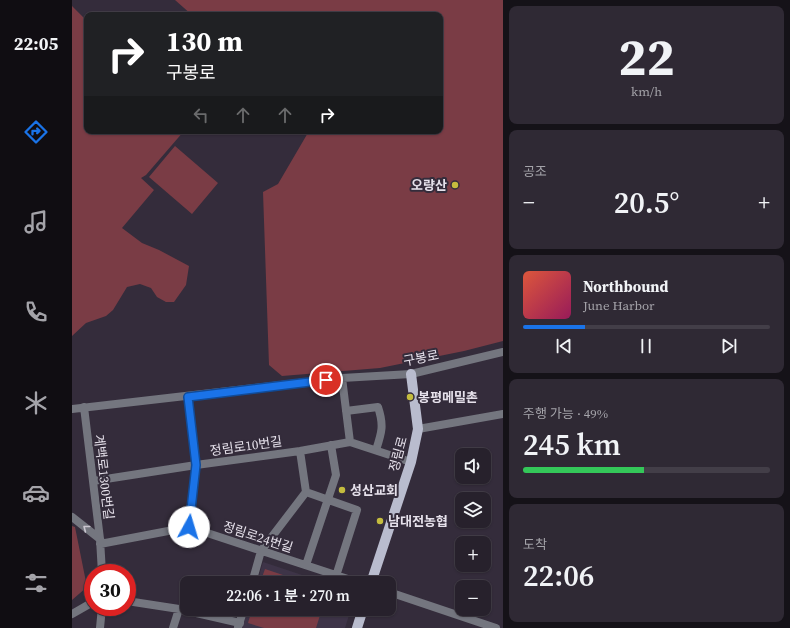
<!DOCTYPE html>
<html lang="ko">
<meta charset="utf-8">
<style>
:root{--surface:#27212c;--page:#2f2934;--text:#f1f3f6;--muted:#a4a3a9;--line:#433e48;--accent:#1a73e8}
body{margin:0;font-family:"Source Serif 4","Noto Sans KR",serif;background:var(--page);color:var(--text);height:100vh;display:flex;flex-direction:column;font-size:15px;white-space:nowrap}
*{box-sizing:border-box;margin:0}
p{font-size:13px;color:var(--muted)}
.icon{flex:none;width:22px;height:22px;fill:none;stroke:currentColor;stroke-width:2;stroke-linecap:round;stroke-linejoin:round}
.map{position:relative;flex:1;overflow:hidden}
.drawer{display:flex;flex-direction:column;gap:6px;padding:6px;background:#151218;width:287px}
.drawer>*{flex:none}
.guide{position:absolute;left:12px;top:12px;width:359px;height:122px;border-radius:8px;box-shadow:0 1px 3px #0004,0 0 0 1px var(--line);background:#202124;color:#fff;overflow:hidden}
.controls{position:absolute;left:383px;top:448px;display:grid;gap:8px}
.controls a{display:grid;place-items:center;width:36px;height:36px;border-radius:8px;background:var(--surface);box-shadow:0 1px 3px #0004,0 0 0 1px var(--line);font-size:20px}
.speed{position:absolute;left:12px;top:564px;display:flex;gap:8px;font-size:20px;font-weight:700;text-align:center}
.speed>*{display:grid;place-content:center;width:52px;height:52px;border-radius:50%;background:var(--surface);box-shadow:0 1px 3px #0004,0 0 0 1px var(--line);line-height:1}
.speed .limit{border:6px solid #d22;background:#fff;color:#111}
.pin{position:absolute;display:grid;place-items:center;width:34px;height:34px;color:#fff;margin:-17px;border:2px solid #fff;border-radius:50%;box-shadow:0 1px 4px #0007}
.me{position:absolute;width:44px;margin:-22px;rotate:6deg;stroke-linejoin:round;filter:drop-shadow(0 0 3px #0008)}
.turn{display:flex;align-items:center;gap:14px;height:84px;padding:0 16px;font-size:18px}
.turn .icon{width:52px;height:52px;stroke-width:2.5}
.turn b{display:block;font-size:28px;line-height:34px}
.lanes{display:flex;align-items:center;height:38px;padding:0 16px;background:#0003;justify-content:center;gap:20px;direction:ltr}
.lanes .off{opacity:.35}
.big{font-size:30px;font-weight:600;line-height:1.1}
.drawer .tile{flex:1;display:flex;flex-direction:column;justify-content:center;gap:6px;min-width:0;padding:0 14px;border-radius:8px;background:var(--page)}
.drawer .dial{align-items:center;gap:0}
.dial b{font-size:52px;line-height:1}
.song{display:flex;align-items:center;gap:12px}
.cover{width:48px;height:48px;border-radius:6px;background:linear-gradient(135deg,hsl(10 70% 55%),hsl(330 70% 35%))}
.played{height:4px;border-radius:2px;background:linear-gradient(90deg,var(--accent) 25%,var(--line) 25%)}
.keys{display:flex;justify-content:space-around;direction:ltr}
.heat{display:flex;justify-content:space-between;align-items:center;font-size:22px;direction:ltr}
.charge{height:6px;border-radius:3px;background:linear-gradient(90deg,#34c759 49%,var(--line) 0)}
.trip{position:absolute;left:108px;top:576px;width:216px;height:40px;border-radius:8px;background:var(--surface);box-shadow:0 1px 3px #0004,0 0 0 1px var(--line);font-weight:600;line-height:40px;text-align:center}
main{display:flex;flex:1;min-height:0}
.menu{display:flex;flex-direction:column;width:72px;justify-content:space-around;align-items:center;background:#100d12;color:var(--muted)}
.menu .icon{width:28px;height:28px}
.menu .on{color:var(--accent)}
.menu b{font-size:18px;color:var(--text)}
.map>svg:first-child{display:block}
.built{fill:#3e3448}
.green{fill:#7a3c45}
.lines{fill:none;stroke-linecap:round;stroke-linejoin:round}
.minor{stroke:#74767f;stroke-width:8}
.major{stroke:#b9bcce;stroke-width:10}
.oneway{stroke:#cac6d0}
.route-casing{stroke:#114b97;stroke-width:10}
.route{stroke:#1a73e8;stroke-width:7}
.poi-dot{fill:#c4bc3e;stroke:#342c3b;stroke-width:1.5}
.labels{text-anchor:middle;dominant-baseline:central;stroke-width:4;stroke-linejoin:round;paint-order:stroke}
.poi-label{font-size:13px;font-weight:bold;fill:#e6e1eb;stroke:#342c3b;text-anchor:start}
.street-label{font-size:13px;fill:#e6e1eb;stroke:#342c3b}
</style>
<main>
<nav class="menu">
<b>22:05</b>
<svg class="icon on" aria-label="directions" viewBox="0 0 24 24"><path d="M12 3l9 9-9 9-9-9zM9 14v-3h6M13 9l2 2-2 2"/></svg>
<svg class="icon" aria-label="music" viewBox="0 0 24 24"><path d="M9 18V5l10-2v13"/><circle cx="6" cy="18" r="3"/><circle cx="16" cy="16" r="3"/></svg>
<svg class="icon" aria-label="phone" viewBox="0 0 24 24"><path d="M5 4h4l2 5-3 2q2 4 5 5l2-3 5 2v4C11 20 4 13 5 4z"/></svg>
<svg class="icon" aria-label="climate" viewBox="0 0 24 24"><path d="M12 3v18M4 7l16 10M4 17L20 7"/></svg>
<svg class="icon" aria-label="car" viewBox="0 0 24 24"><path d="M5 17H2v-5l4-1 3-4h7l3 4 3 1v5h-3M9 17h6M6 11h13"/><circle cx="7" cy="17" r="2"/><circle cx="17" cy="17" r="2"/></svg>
<svg class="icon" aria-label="filters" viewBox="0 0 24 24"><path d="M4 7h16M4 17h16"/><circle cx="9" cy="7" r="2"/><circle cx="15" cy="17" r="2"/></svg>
</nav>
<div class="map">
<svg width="431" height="628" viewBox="0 0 431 628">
<rect width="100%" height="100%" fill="#342c3b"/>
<!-- built -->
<path class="built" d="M 191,562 L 254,583 L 185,583 Z
M 176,609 L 279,609 L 273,628 L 170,628 Z"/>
<!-- green -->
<path class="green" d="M 103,0 L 431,0 L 431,341 L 392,351 L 308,368 L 210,376 L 197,365 L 191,192 L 206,184 L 237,131 L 368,131 L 368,15 L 120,15 Z
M 0,6 L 15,21 L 15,131 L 112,131 L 74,175 L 69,178 L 82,190 L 50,228 L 70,243 L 87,250 L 117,266 L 114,285 L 102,302 L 94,302 L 85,297 L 79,288 L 68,284 L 55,287 L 41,310 L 34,316 L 14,323 L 0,336 Z
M 103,146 L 146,183 L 120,214 L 77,177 Z
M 0,526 L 3,527 L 15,587 L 0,600 Z
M 193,569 L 235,583 L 188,583 Z
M 180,609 L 250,609 L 244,628 L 192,628 L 176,623 Z"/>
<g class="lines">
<!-- minor -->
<path class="minor" d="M 270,378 L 278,442
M 116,397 L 124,465 L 117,527
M 12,407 L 28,539 L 30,573
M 0,409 L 270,378 L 339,374 L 431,352
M 274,411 L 306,407 C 312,425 310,432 304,450
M 346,429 L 431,414
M 21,481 L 124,465 L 228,451 L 278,442 L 339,462
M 234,492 L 285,510 L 264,576
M 0,517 L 28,539
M 28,544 L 117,527 L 288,583
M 234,565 L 264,475 L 259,445
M 180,583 L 189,551 L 234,492 L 228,451
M 317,592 L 424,628
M 55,601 L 107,609 L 168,623
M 0,614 L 21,602
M 166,627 L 172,609
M 28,628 L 30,607
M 101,628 L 107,609"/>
<!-- major -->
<path class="major" d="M 299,583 L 339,462 L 346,429 L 339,374
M 285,628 L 291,609"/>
</g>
<!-- one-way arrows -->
<defs><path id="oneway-chevron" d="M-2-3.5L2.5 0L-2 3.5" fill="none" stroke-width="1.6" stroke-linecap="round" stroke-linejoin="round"/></defs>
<use class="oneway" href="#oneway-chevron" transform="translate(14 528) rotate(-142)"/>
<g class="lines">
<!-- route casing -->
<g class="route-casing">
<path id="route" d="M 117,527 L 124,465 L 116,397 L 254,380"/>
</g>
<!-- route -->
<use href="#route" class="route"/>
</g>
<!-- markers -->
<g class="poi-dot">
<circle cx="383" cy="185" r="4"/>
<circle cx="338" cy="397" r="4"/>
<circle cx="270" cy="490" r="4"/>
<circle cx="308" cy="521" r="4"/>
</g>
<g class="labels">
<!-- poi labels -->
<g class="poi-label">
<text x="375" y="185" text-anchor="end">오량산</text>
<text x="346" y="397">봉평메밀촌</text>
<text x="278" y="490">성산교회</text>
<text x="316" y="521">남대전농협</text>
</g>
<!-- street labels -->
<g class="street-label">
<text transform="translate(349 358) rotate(-11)">구봉로</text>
<text transform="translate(174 446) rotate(-8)">정림로10번길</text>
<text transform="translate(326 454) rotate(-75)">정림로</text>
<text transform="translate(32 477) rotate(83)">계백로1300번길</text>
<text transform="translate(186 537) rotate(18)">정림로24번길</text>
</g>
</g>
</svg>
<div class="controls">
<a><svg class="icon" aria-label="sound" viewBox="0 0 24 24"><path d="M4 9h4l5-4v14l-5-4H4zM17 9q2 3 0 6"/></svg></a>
<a><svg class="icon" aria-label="layers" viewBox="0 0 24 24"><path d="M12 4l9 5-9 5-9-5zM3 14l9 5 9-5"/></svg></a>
<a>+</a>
<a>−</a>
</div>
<div class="speed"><div class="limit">30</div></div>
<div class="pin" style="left:254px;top:380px;background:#d93025"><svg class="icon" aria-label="arrive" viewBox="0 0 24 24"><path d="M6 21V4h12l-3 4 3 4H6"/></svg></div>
<svg class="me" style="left:117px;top:527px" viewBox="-20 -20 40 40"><circle r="19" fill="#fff"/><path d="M0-13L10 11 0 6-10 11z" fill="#1a73e8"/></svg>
<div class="trip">22:06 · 1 분 · 270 m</div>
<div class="guide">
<div class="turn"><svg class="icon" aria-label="right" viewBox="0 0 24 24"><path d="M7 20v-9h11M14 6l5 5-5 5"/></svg><div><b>130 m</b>구봉로</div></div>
<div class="lanes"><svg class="icon off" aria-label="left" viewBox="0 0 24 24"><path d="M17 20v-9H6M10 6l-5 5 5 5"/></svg><svg class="icon off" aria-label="ahead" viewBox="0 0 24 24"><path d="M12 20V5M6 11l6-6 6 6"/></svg><svg class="icon off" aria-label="ahead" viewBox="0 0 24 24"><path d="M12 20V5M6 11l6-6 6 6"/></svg><svg class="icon" aria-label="right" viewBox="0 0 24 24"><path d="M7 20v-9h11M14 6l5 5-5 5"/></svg></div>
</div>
</div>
<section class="drawer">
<div class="tile dial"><b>22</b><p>km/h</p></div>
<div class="tile"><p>공조</p>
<div class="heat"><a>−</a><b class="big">20.5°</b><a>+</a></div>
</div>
<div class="tile">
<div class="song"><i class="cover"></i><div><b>Northbound</b><p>June Harbor</p></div></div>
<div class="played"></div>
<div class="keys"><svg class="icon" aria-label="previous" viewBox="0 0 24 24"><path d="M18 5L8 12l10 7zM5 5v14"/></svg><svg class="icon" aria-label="pause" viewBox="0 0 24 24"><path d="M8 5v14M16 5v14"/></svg><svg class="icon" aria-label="next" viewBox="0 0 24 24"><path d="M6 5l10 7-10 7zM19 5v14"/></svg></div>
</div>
<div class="tile"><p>주행 가능 · 49%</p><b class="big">245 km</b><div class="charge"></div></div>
<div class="tile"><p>도착</p><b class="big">22:06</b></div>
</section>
</main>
